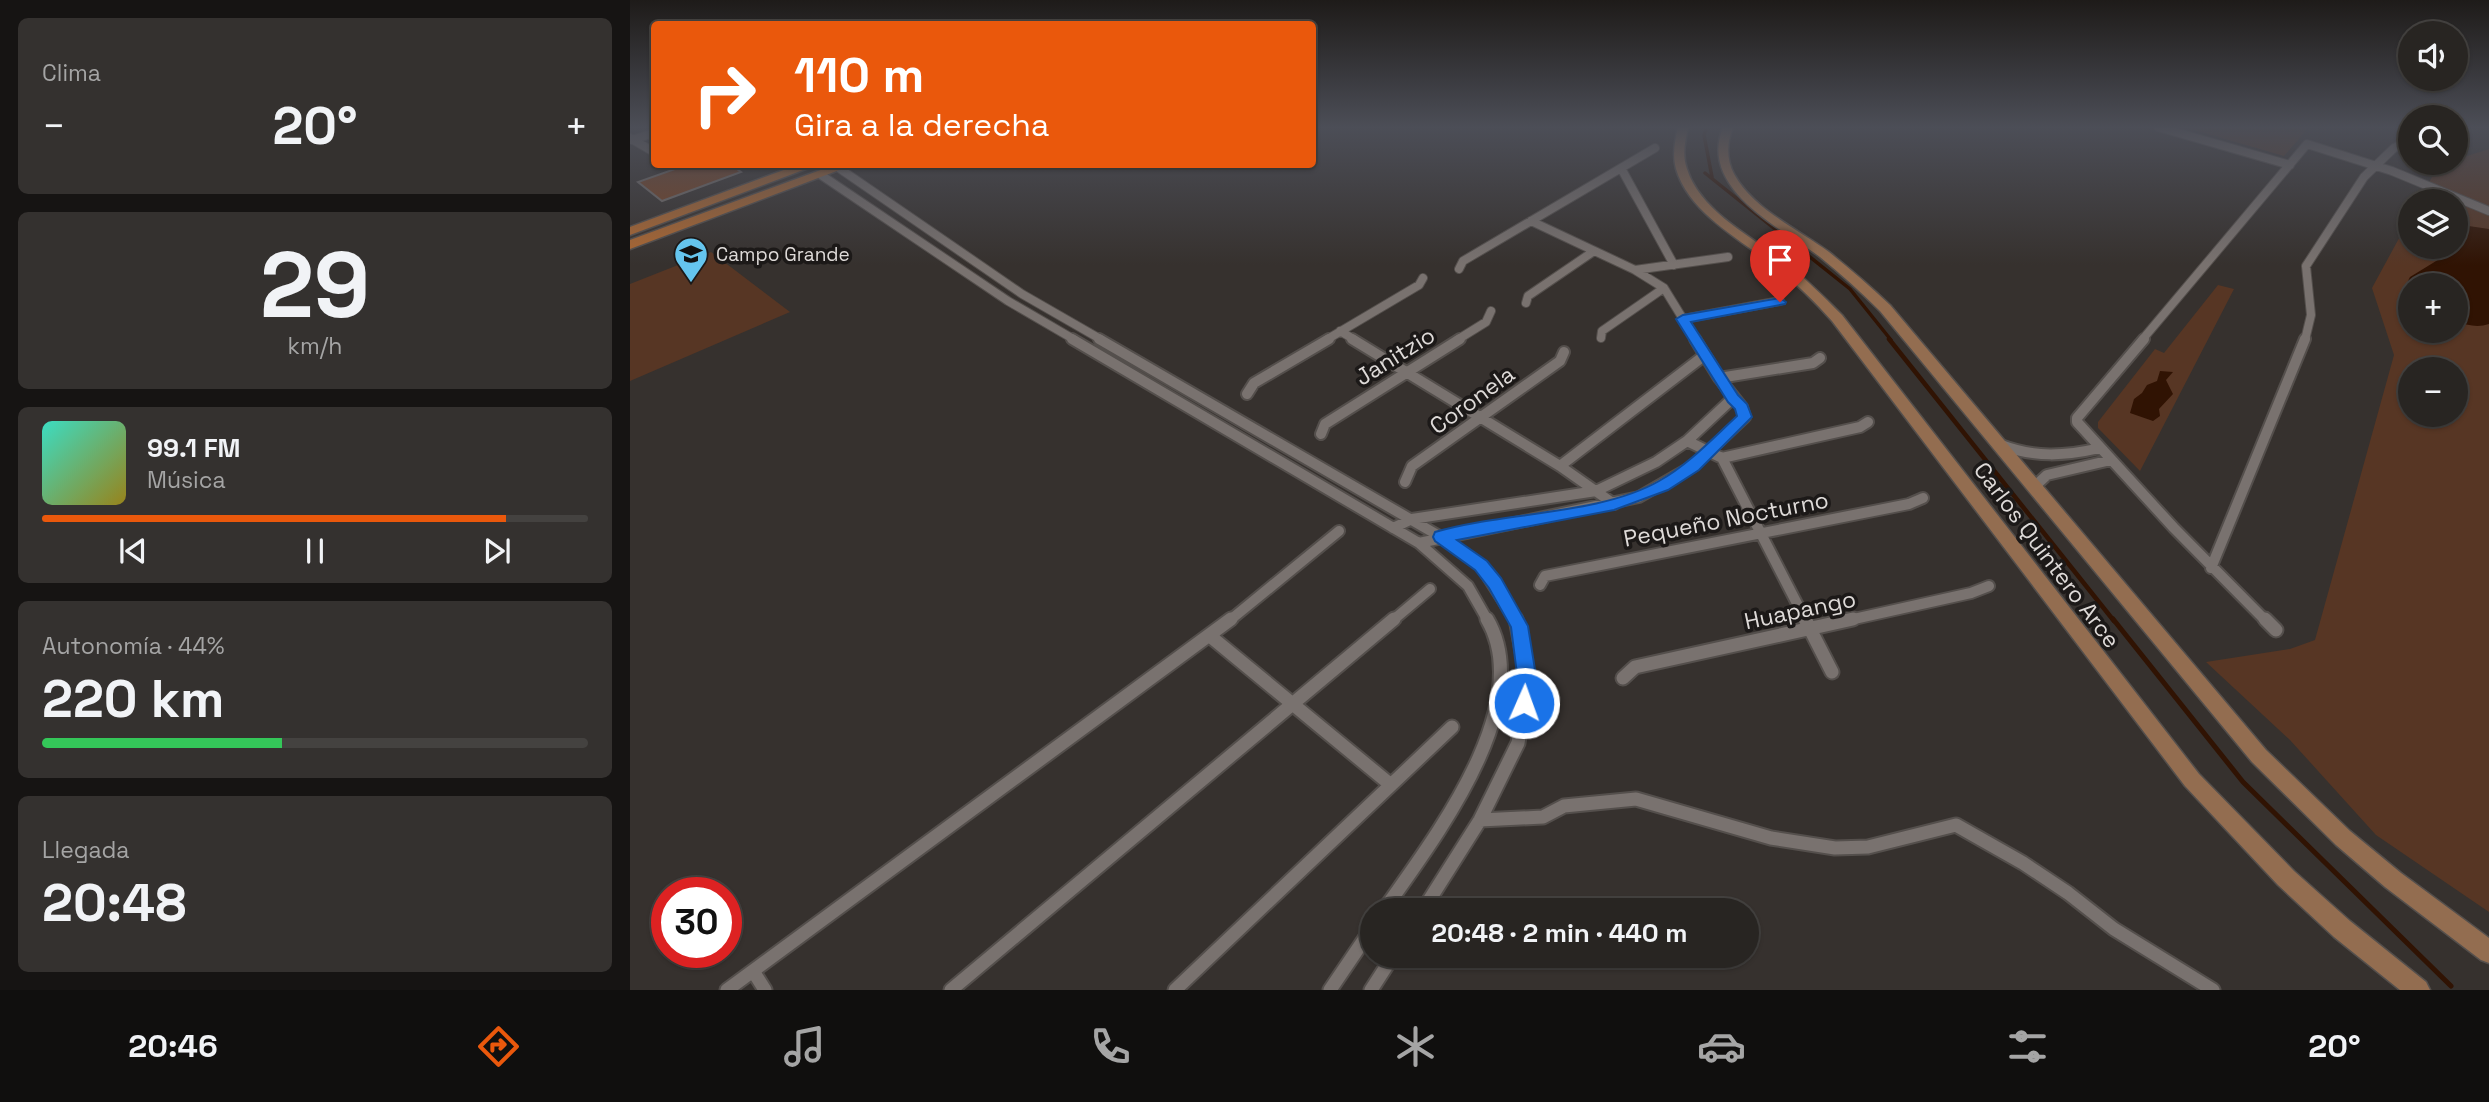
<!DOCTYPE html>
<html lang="es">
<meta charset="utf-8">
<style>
:root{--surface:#282522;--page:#34312f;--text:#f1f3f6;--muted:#a5a5a5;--line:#444240;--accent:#ea580c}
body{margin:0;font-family:"Space Grotesk",sans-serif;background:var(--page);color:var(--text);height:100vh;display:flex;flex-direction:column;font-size:26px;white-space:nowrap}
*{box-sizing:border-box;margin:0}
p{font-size:23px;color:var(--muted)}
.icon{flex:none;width:38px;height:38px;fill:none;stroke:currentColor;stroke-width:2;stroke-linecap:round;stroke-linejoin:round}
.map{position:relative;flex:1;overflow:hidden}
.panel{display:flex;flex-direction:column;gap:18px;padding:18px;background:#161413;width:630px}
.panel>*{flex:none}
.guide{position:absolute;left:21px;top:21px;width:665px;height:147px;border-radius:7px;box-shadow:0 2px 5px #0004,0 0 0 2px var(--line);background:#ea580c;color:#fff;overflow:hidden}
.buttons{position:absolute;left:1768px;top:21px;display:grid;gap:14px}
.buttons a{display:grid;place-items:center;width:70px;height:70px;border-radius:50%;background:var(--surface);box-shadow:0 2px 5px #0004,0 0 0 2px var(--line);font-size:35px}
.speed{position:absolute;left:21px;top:877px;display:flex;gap:14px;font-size:35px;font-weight:700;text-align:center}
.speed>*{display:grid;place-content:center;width:91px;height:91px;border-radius:50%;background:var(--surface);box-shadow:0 2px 5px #0004,0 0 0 2px var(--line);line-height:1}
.speed .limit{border:10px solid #d22;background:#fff;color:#111}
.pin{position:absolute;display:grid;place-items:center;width:60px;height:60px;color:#fff;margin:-72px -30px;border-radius:50% 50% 50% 0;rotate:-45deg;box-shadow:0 0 7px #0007}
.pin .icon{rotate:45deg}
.me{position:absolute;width:77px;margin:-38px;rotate:2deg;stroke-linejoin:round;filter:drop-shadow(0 0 5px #0008)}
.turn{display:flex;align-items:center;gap:24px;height:147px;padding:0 28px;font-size:32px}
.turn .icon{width:91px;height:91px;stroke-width:2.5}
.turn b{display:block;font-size:49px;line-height:60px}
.big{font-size:52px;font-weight:800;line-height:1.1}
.panel .card{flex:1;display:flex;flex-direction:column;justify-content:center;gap:10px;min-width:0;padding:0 24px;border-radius:10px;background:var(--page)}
.panel .dial{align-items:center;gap:0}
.dial b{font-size:91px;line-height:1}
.song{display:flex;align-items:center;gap:21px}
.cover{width:84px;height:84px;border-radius:10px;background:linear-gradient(135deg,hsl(170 70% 55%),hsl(50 70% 35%))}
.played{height:7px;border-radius:4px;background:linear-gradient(90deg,var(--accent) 85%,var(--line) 85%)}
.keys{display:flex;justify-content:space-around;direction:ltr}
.heat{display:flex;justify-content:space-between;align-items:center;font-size:38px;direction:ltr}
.charge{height:10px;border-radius:5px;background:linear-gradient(90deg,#34c759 44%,var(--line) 0)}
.trip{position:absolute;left:730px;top:898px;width:399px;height:70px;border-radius:35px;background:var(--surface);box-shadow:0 2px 5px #0004,0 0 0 2px var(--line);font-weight:800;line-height:70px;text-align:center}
.tabs{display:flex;height:112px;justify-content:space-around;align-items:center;background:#100f0e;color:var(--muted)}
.tabs .icon{width:49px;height:49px}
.tabs .current{color:var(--accent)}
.tabs b{font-size:32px;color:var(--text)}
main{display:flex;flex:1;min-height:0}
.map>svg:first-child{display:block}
.green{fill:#573624;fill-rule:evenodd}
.water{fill:#301303}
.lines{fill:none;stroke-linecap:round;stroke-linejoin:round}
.stream-far2{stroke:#301303;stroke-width:3.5}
.stream-far1{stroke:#301303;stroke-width:4.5}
.stream{stroke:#301303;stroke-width:5}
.building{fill:#7b4221;stroke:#746e6b;stroke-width:2}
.street-far2-casing{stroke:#544f4c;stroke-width:10}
.street-far1-casing{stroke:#544f4c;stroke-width:14}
.street-casing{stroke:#544f4c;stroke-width:17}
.secondary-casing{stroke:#544f4c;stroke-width:3}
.primary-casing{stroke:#544f4c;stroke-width:3}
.street-far2{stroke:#79726f;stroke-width:8}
.street-far1{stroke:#79726f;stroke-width:10}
.street{stroke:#79726f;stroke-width:13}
.secondary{fill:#936d50;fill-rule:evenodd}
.primary{fill:#ae6831;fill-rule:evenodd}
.route{fill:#1a73e8;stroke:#114b97;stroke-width:2}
.labels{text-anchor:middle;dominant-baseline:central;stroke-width:7;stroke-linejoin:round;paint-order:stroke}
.far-poi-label{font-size:19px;fill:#dedad8;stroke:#1c1918;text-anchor:start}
.street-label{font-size:23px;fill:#dedad8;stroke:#1c1918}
</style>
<main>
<section class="panel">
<div class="card"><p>Clima</p>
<div class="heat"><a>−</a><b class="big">20°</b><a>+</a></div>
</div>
<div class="card dial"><b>29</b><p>km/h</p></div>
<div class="card">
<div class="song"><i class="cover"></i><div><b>99.1 FM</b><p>Música</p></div></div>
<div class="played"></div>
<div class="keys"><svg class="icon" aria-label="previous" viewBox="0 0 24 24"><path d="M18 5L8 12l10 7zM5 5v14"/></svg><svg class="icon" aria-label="pause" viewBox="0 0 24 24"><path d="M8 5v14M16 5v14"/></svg><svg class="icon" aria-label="next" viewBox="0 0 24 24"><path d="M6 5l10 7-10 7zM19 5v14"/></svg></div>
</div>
<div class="card"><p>Autonomía · 44%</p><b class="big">220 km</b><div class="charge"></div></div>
<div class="card"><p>Llegada</p><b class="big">20:48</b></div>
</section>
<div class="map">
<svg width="1859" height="990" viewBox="0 0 1859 990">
<rect width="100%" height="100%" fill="#36312e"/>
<!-- green -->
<path class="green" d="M 1554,127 L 1679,127 L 1654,156 Z
M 1859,149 L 1859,912 L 1746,835 L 1660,740 L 1576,662 L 1660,649 L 1685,640 L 1764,355 L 1742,288 L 1780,218 L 1780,247 L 1825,247 L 1825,201 L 1789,201 L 1808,166 L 1825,163 L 1825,160 ZM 1780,285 L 1825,285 L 1825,331 L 1780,331 ZM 1780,369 L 1825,369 L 1825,415 L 1780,415 Z
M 81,252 L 160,312 L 0,381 L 0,284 Z
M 1588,285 L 1604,289 L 1510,471 L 1468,428 L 1468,422 L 1525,349 L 1534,353 Z"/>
<!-- water -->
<path class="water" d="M 1825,224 L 1859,229 L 1859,324 C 1847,328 1837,325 1825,321 L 1825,285 L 1780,285 L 1780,290 L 1776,285 L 1780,277 L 1811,258 L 1811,247 L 1825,247 Z
M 1530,371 L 1543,372 L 1536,380 L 1543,394 L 1529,409 L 1530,416 L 1523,421 L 1500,413 L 1504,399 L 1512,393 L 1517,385 L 1527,381 Z"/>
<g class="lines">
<!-- stream-far2 -->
<path class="stream-far2" d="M 1077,127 L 1074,135 L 1082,177
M 1075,173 L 1220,289 L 1261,340"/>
<!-- stream-far1 -->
<path class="stream-far1" d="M 1259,339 L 1484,621"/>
<!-- stream -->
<path class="stream" d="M 1483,619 L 1613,782 L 1821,986"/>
</g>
<!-- building -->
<path class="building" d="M 59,164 L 100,164 L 111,172 L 32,201 L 8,182 Z"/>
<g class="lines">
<!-- street-far2 casing -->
<g class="street-far2-casing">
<path id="street-far2" d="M 1528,127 L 1660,165
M 0,138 L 24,152
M 2,140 L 24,133
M 203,164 L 392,294 L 472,340
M 991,168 L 1044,265
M 191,175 L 378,301 L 445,340
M 901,221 L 1005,270 L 1034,288 L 1066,340
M 829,269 L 833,261 L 1025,148
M 1005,270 L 1098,257
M 896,303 L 898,296 L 964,251
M 1053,319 L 1150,301
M 710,331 L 725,340
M 971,338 L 972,331 L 1034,288
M 696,340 L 789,285 L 793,278
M 827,340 L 856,322 L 861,311
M 1512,340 L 1677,144 L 1762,171 L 1859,211
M 1675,340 L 1681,315 L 1676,266 L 1734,177 L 1764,148 L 1780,140"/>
</g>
<!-- street-far1 casing -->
<g class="street-far1-casing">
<path id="street-far1" d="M 442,339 L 789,543 L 838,586 L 858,621
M 469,339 L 811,537 L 851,566 L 886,621
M 722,339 L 930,466 L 984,504
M 1514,339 L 1447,418 L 1447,422 L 1544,528 L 1636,621
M 1089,378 L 1183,363 L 1190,358
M 617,394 L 624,383 L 699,339
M 691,434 L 695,424 L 830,339
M 1057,441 L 1092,458 L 1176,621
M 1371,445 C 1405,458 1435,456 1470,448
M 1092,458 L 1230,427 L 1238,422
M 930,466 L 1075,355
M 775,482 L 782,466 L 930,361 L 934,352
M 1404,487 L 1417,475 L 1481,460
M 763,528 L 782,519 L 966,491 L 1026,462 L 1057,441 L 1103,398
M 789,543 L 1009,497 L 1063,466 L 1115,417 L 1112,407 L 1089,378 L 1065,339
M 1581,568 L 1675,339
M 910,585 L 915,576 L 1279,504 L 1293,498
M 599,621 L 709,531
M 762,621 L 800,589
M 1215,621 L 1341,593 L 1359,586"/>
</g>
<!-- street casing -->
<g class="street-casing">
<path id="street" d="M 1175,619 L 1202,672
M 1635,619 L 1646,630
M 580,636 L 761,785
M 993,678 L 1005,667 L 1223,619
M 850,820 L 913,817 L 934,806 L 1006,799 L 1141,838 L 1205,848 L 1238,847 L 1326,825 L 1393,863 L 1438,893 L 1484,929 L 1583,990
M 754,910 C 802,841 908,706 857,619
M 793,910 L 850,820 L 888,743 L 898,683 L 886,619
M 123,971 L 135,990
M 97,990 L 601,619
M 321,990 L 764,619
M 545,990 L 822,727
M 700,990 L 742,928
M 741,990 L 763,956"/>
</g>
<!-- secondary casing -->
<g class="secondary-casing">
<path id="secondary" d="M 1048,127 L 1058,127 C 1055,142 1052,155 1057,169 C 1070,211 1121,236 1153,261 C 1174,277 1193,296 1212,315 L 1569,774 L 1664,871 L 1720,921 L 1796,982 L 1800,990 L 1770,990 L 1704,937 L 1648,885 L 1555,786 L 1202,321 C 1184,301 1165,282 1144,266 C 1110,239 1059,213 1046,169 C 1042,154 1045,141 1048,127 Z
M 1093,127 L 1103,127 C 1097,142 1096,159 1104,174 C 1123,209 1168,229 1199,252 C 1220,269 1240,286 1260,305 L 1636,750 L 1720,831 L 1771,873 L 1859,938 L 1859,963 L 1851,960 L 1755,887 L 1706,845 L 1622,762 L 1250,311 C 1231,292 1211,274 1190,257 C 1150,227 1068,189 1093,127 Z"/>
</g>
<!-- primary casing -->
<g class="primary-casing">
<path id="primary" d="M 170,164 L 189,164 L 0,235 L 0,227 Z
M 207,164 L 225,164 L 0,249 L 0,240 Z"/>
</g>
<!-- street-far2 -->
<use href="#street-far2" class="street-far2"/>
<!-- street-far1 -->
<use href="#street-far1" class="street-far1"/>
<!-- street -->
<use href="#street" class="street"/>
<!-- secondary -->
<use href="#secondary" class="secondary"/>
<!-- primary -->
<use href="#primary" class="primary"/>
</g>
<!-- sky -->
<linearGradient id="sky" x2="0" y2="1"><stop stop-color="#1e1b19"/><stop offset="0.48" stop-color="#4c4e57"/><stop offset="1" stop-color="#4c4e57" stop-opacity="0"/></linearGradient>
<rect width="1859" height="265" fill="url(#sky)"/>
<!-- route -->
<path class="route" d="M 1150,298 L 1156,302 L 1155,304 L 1061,322 L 1108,395 L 1117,404 L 1122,417 L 1069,470 L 1038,490 L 984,510 L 827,540 L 857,561 L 871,578 L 898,626 L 907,682 L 901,709 L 894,711 L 888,709 L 885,703 L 888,682 L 881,627 L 859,588 L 845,570 L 805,541 L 803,537 L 805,532 C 872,512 970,515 1029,481 C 1059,464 1082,439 1107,416 L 1105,409 L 1098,402 L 1046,319 L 1053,315 Z"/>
<!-- icons -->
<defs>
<g id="school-pin" transform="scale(1.75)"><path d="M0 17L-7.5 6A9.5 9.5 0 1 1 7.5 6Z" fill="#65c5ee" stroke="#1c1918"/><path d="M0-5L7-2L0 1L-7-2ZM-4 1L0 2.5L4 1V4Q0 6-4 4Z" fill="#111"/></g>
</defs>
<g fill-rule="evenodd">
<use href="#school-pin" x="61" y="254"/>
</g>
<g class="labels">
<!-- far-poi labels -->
<g class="far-poi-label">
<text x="86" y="254">Campo Grande</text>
</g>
<!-- street labels -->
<g class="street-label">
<text transform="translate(765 356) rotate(-32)">Janitzio</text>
<text transform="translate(842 400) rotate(-36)">Coronela</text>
<text transform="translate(1096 519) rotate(-11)">Pequeño Nocturno</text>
<text transform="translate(1417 555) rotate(53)">Carlos Quintero Arce</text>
<text transform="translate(1170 610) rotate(-12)">Huapango</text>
</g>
</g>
</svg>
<div class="buttons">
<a><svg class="icon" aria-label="sound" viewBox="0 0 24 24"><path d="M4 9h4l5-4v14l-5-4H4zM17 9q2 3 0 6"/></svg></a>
<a><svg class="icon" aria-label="search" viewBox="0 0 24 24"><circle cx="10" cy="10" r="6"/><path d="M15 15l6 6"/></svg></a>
<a><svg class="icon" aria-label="layers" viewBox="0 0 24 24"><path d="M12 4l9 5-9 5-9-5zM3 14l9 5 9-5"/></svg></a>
<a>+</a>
<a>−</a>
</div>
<div class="speed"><div class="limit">30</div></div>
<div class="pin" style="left:1150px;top:302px;background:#d93025"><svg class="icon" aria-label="arrive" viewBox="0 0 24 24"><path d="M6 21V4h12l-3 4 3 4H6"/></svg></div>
<svg class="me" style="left:894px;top:703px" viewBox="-20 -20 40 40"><circle r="17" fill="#1a73e8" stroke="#fff" stroke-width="3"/><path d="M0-11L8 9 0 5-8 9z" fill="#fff"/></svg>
<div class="trip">20:48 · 2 min · 440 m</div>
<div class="guide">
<div class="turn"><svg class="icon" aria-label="right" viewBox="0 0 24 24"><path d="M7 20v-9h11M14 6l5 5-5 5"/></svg><div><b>110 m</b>Gira a la derecha</div></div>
</div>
</div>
</main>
<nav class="tabs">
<b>20:46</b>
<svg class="icon current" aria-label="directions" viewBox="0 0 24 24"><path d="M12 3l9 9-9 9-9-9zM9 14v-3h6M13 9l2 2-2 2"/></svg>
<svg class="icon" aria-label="music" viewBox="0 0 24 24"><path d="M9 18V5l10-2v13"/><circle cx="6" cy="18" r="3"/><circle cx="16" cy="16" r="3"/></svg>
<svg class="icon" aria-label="phone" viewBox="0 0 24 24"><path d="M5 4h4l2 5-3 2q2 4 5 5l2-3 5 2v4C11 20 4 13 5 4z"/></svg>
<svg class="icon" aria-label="climate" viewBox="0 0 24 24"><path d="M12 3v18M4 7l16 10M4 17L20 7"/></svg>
<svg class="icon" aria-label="car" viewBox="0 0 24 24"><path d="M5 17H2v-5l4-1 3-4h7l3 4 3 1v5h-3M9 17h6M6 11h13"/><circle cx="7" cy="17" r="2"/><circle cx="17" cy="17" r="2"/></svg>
<svg class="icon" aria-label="filters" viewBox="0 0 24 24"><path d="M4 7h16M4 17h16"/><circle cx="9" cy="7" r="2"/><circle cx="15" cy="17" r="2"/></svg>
<b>20°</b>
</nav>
